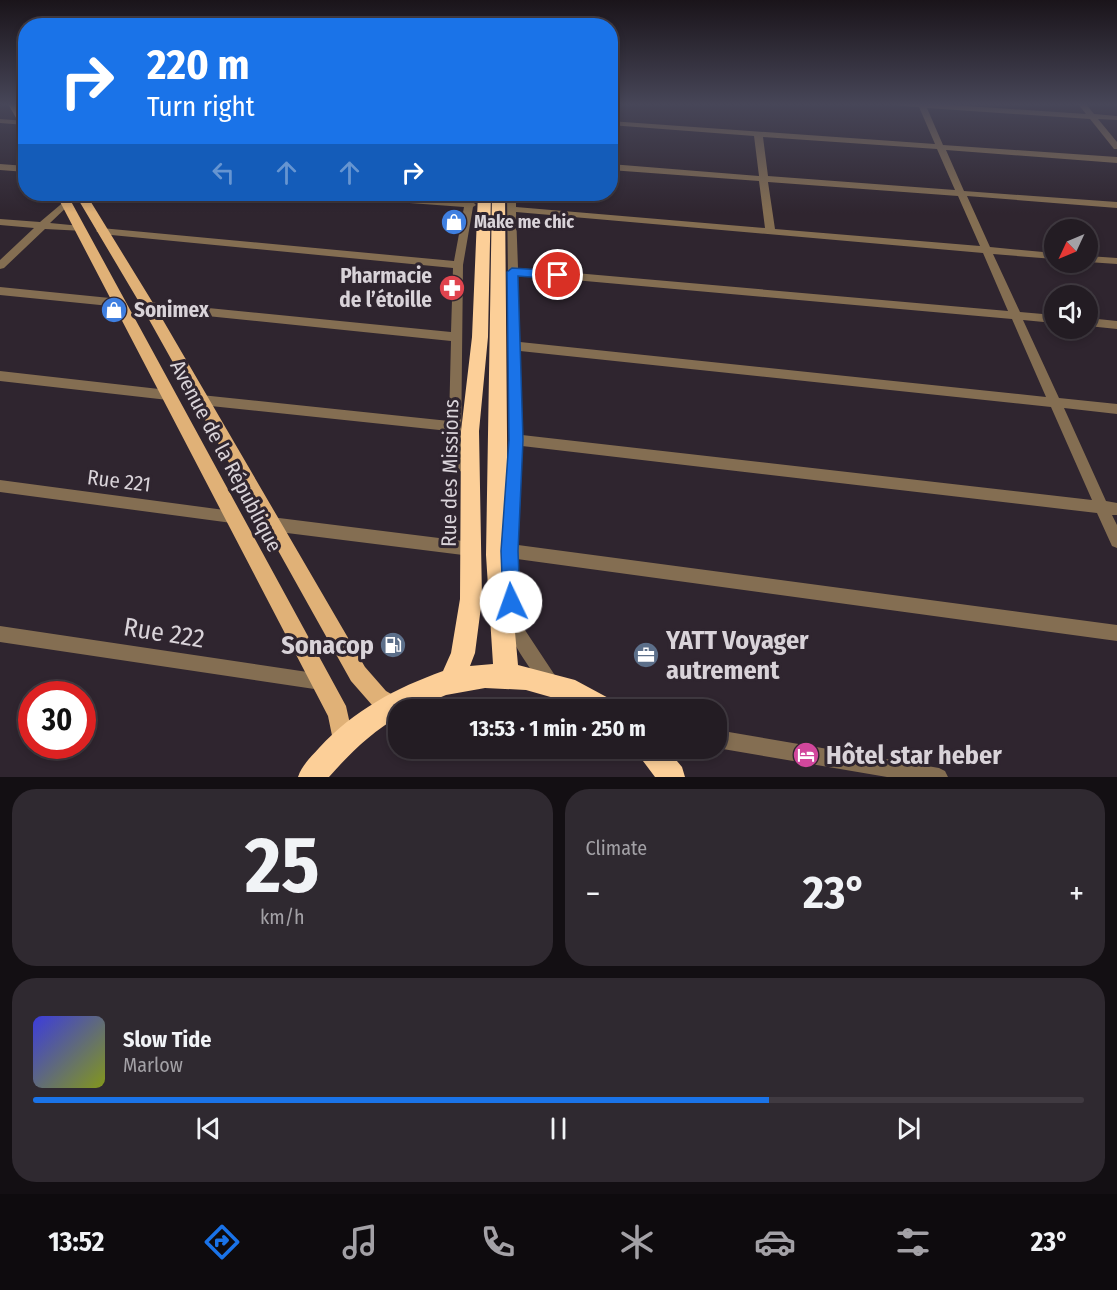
<!DOCTYPE html>
<meta charset="utf-8">
<style>
:root{--surface:#231c23;--page:#2f2930;--text:#f1f3f6;--muted:#a3a1a6;--line:#403a41;--accent:#1a73e8}
body{margin:0;font-family:"Fira Sans Condensed",sans-serif;background:var(--page);color:var(--text);height:100vh;display:flex;flex-direction:column;font-size:22px;white-space:nowrap}
*{box-sizing:border-box;margin:0}
p{font-size:20px;color:var(--muted)}
.icon{flex:none;width:33px;height:33px;fill:none;stroke:currentColor;stroke-width:2;stroke-linecap:round;stroke-linejoin:round}
.map{position:relative;height:777px;overflow:hidden}
.sheet{display:flex;flex-direction:column;gap:12px;padding:12px;background:#130f13;flex:1}
.sheet>*{flex:none}
.top-card{position:absolute;left:18px;top:18px;width:600px;height:183px;border-radius:24px;box-shadow:0 3px 9px #0003,0 0 0 2px var(--line);background:#1a73e8;color:#fff;overflow:hidden}
.needle{width:39px;rotate:226deg}
.fabs{position:absolute;left:1044px;top:219px;display:grid;gap:12px}
.fabs a{display:grid;place-items:center;width:54px;height:54px;border-radius:50%;background:var(--surface);box-shadow:0 3px 9px #0003,0 0 0 2px var(--line);font-size:30px}
.speed{position:absolute;left:18px;top:681px;display:flex;gap:12px;font-size:30px;font-weight:700;text-align:center}
.speed>*{display:grid;place-content:center;width:78px;height:78px;border-radius:50%;background:var(--surface);box-shadow:0 3px 9px #0003,0 0 0 2px var(--line);line-height:1}
.speed .limit{border:9px solid #d22;background:#fff;color:#111}
.pin{position:absolute;display:grid;place-items:center;width:51px;height:51px;color:#fff;margin:-26px;border:3px solid #fff;border-radius:50%;box-shadow:0 2px 6px #0007}
.me{position:absolute;width:66px;margin:-33px;rotate:357deg;stroke-linejoin:round;filter:drop-shadow(0 0 4px #0008)}
.turn{display:flex;align-items:center;gap:21px;height:126px;padding:0 30px;font-size:27px}
.turn .icon{width:78px;height:78px;stroke-width:2.5}
.turn b{display:block;font-size:42px;line-height:51px}
.lanes{display:flex;align-items:center;height:57px;padding:0 30px;background:#0003;justify-content:center;gap:30px;direction:ltr}
.lanes .off{opacity:.35}
.big{font-size:45px;font-weight:700;line-height:1.1}
.sheet .card{flex:1;display:flex;flex-direction:column;justify-content:center;gap:9px;min-width:0;padding:0 21px;border-radius:24px;background:var(--page)}
.sheet .dial{align-items:center;gap:0}
.dial b{font-size:78px;line-height:1}
.song{display:flex;align-items:center;gap:18px}
.cover{width:72px;height:72px;border-radius:9px;background:linear-gradient(135deg,hsl(240 70% 55%),hsl(70 70% 35%))}
.played{height:6px;border-radius:3px;background:linear-gradient(90deg,var(--accent) 70%,var(--line) 70%)}
.keys{display:flex;justify-content:space-around;direction:ltr}
.heat{display:flex;justify-content:space-between;align-items:center;font-size:33px;direction:ltr}
.sheet .tiles{flex:1;display:grid;gap:12px;grid-template-columns:1fr 1fr}
.card:last-child{grid-column:span 2}
.trip{position:absolute;left:388px;top:699px;width:339px;height:60px;border-radius:24px;background:var(--surface);box-shadow:0 3px 9px #0003,0 0 0 2px var(--line);font-weight:700;line-height:60px;text-align:center}
.tab-bar{display:flex;height:96px;justify-content:space-around;align-items:center;background:#0e0b0e;color:var(--muted)}
.tab-bar .icon{width:42px;height:42px}
.tab-bar .current{color:var(--accent)}
.tab-bar b{font-size:27px;color:var(--text)}
.map>svg:first-child{display:block}
.lines{fill:none;stroke-linecap:round;stroke-linejoin:round}
.minor{fill:#846e52;fill-rule:evenodd}
.major{fill:#e0b177;fill-rule:evenodd}
.highway{fill:#fccf98;fill-rule:evenodd}
.route{fill:#1a73e8;stroke:#114b97;stroke-width:1.5}
.labels{text-anchor:middle;dominant-baseline:central;stroke-width:6;stroke-linejoin:round;paint-order:stroke}
.far-poi-label{font-size:18px;font-weight:bold;fill:#d9d3d9;stroke:#2f252f;text-anchor:start}
.poi-label{font-size:21px;font-weight:bold;fill:#d9d3d9;stroke:#2f252f;text-anchor:end}
.street-label{font-size:21px;fill:#d9d3d9;stroke:#2f252f}
.near-street-label{font-size:26px;fill:#d9d3d9;stroke:#2f252f}
.near-poi-label{font-size:26px;font-weight:bold;fill:#d9d3d9;stroke:#2f252f;text-anchor:start}
</style>
<div class="map">
<svg width="1117" height="777" viewBox="0 0 1117 777">
<rect width="100%" height="100%" fill="#2f252f"/>
<g class="lines">
<!-- minor -->
<path class="minor" d="M 897,104 L 938,104 L 1086,114 L 1078,104 L 1086,104 L 1094,114 L 1117,116 L 1117,120 L 1098,119 L 1117,142 L 1117,149 L 1114,149 L 1090,119 L 927,108 L 943,145 L 1117,157 L 1117,163 L 946,150 L 964,191 L 1117,202 L 1117,208 L 967,196 L 990,247 L 1054,253 L 1054,259 L 993,254 L 1020,312 L 1054,315 L 1054,323 L 1023,320 L 1059,398 L 1117,404 L 1117,414 L 1064,408 L 1106,501 L 1117,503 L 1117,515 L 1112,515 L 1117,525 L 1117,548 L 1112,546 L 1097,513 L 522,446 L 518,545 L 1117,625 L 1117,641 L 517,559 L 519,597 L 516,602 L 511,605 L 506,602 L 503,597 L 503,551 L 510,440 L 507,194 L 516,194 L 516,207 L 765,228 L 759,181 L 610,170 L 610,164 L 759,176 L 754,136 L 610,125 L 610,121 L 935,144 L 919,107 L 901,106 ZM 763,137 L 937,149 L 955,190 L 768,176 ZM 768,182 L 958,196 L 980,246 L 775,229 ZM 516,212 L 983,253 L 1008,311 L 518,268 ZM 518,275 L 1012,319 L 1046,397 L 520,342 ZM 520,351 L 1051,407 L 1092,500 L 522,435 Z
M 0,119 L 26,121 L 26,125 L 0,123 Z
M 0,164 L 26,166 L 26,172 L 0,170 Z
M 323,194 L 357,194 L 465,202 L 467,194 L 476,194 L 474,203 L 476,205 L 473,207 L 463,265 L 461,448 L 464,460 L 474,466 L 476,470 L 474,474 L 469,476 L 453,467 L 449,448 L 449,431 L 201,405 L 197,403 L 195,400 L 197,397 L 201,395 L 449,421 L 451,341 L 148,310 L 143,306 L 148,302 L 451,332 L 453,268 L 101,234 L 96,231 L 101,228 L 454,261 L 464,207 L 328,197 Z
M 66,200 L 71,203 L 50,223 L 81,226 L 84,227 L 84,231 L 45,229 L 4,268 L 0,269 L 0,260 L 34,228 L 0,225 L 0,219 L 40,222 Z
M 1088,256 L 1117,258 L 1117,264 L 1088,262 Z
M 0,287 L 120,299 L 125,303 L 120,307 L 0,295 Z
M 1088,318 L 1117,321 L 1117,329 L 1088,326 Z
M 0,371 L 168,390 L 172,392 L 174,395 L 172,398 L 168,400 L 0,381 Z
M 0,480 L 232,511 L 237,512 L 239,517 L 237,522 L 232,523 L 0,492 Z
M 271,517 L 471,542 L 476,544 L 478,549 L 476,554 L 471,556 L 271,531 L 266,529 L 264,524 L 266,519 Z
M 512,606 L 517,609 L 521,624 L 556,677 L 558,683 L 556,689 L 550,691 L 544,689 C 533,671 498,629 507,609 Z
M 0,626 L 321,674 L 327,676 L 329,682 L 327,688 L 321,690 L 0,642 Z
M 717,730 L 939,768 L 945,771 L 948,777 L 887,777 L 717,748 Z"/>
<!-- major -->
<path class="major" d="M 8,104 L 18,104 L 26,117 L 26,129 L 22,128 Z
M 56,194 L 67,194 L 346,706 L 354,742 L 351,750 L 343,753 L 335,750 L 328,716 Z
M 75,194 L 86,194 L 153,303 L 365,667 L 386,691 L 398,698 L 402,705 L 398,712 L 391,716 L 372,705 L 351,681 L 142,307 Z"/>
<!-- highway -->
<path class="highway" d="M 478,194 L 491,194 L 488,337 L 479,431 L 482,599 L 475,653 L 470,666 L 493,664 L 486,555 L 492,194 L 505,194 L 508,555 L 518,665 L 575,680 L 614,701 L 617,710 L 579,710 L 561,700 L 526,690 L 485,688 L 446,695 L 410,710 L 399,710 L 399,716 C 372,732 350,753 329,777 L 298,777 C 302,765 311,757 319,748 C 354,710 396,688 443,671 L 451,653 L 460,599 L 461,431 L 472,337 Z
M 636,748 L 666,748 L 682,767 L 685,777 L 655,777 L 640,757 Z"/>
</g>
<!-- sky -->
<linearGradient id="sky" x2="0" y2="1"><stop stop-color="#1a141a"/><stop offset="0.49" stop-color="#474658"/><stop offset="1" stop-color="#474658" stop-opacity="0"/></linearGradient>
<rect width="1117" height="213" fill="url(#sky)"/>
<!-- route -->
<path class="route" d="M 512,268 L 558,271 L 564,275 L 558,279 L 518,276 L 523,440 L 518,551 L 520,602 L 517,608 L 511,610 L 505,608 L 503,602 L 501,551 L 509,440 L 507,272 Z"/>
<!-- icons -->
<defs>
<g id="shop-disc" transform="scale(1.35)"><circle r="9.5" fill="#3f7fe0" stroke="#2f252f"/><path d="M-5-2.5h2.3a2.7 3.5 0 0 1 5.4 0H5L5.5 6h-11ZM-1.5-2.5h3a1.5 2.3 0 0 0-3 0Z" fill="#fff"/></g>
<g id="pharmacy-disc" transform="scale(1.35)"><circle r="9.5" fill="#e0444e" stroke="#2f252f"/><path d="M-2-6h4v4h4v4h-4v4h-4v-4h-4v-4h4Z" fill="#fff"/></g>
<g id="fuel-disc" transform="scale(1.35)"><circle r="9.5" fill="#5c6f8a" stroke="#2f252f"/><path d="M-5.5-6h7V0h2V4h1.3V-2.5L3-4.5l.8-.8L6-3V5H2.5V1h-1V6h-7ZM-4.2-4.7v3.2H.2V-4.7Z" fill="#fff"/></g>
<g id="office-disc" transform="scale(1.35)"><circle r="9.5" fill="#5c6f8a" stroke="#2f252f"/><path d="M-6-3h4V-5.5h4V-3h4V5H-6ZM-1-4.5V-3h2v-1.5ZM-6 0V1H6V0Z" fill="#fff"/></g>
<g id="hotel-disc" transform="scale(1.35)"><circle r="9.5" fill="#d1479c" stroke="#2f252f"/><path d="M-6-4.5h1.5V1H6V5H4.5V3h-9V5H-6ZM-4 0a1.8 1.8 0 1 1 3.6 0ZM.5 0V-2.5h3Q6-2.5 6 0Z" fill="#fff"/></g>
</defs>
<g fill-rule="evenodd">
<use href="#shop-disc" x="454" y="222"/>
<use href="#pharmacy-disc" x="452" y="288"/>
<use href="#shop-disc" x="114" y="310"/>
<use href="#fuel-disc" x="393" y="645"/>
<use href="#office-disc" x="646" y="655"/>
<use href="#hotel-disc" x="806" y="755"/>
</g>
<g class="labels">
<!-- far-poi labels -->
<g class="far-poi-label">
<text x="474" y="222">Make me chic</text>
</g>
<!-- poi labels -->
<g class="poi-label">
<text x="432" y="276">Pharmacie<tspan x="432" dy="24">de l’étoille</tspan></text>
<text x="134" y="310" text-anchor="start">Sonimex</text>
</g>
<!-- street labels -->
<g class="street-label">
<text transform="translate(226 456) rotate(62)">Avenue de la République</text>
<text transform="translate(450 473) rotate(-89)">Rue des Missions</text>
<text transform="translate(119 481) rotate(7)">Rue 221</text>
</g>
<!-- near-street labels -->
<g class="near-street-label">
<text transform="translate(164 633) rotate(9)">Rue 222</text>
</g>
<!-- near-poi labels -->
<g class="near-poi-label">
<text x="666" y="640">YATT Voyager<tspan x="666" dy="30">autrement</tspan></text>
<text x="374" y="645" text-anchor="end">Sonacop</text>
<text x="826" y="755">Hôtel star heber</text>
</g>
</g>
</svg>
<div class="fabs">
<a><svg class="needle" viewBox="-14 -14 28 28"><path d="M0-13l5 13h-10z" fill="#e53935"/><path d="M0 13l5-13h-10z" fill="#a3a1a6"/></svg></a>
<a><svg class="icon" aria-label="sound" viewBox="0 0 24 24"><path d="M4 9h4l5-4v14l-5-4H4zM17 9q2 3 0 6"/></svg></a>
</div>
<div class="speed"><div class="limit">30</div></div>
<div class="pin" style="left:558px;top:275px;background:#d93025"><svg class="icon" aria-label="arrive" viewBox="0 0 24 24"><path d="M6 21V4h12l-3 4 3 4H6"/></svg></div>
<svg class="me" style="left:511px;top:602px" viewBox="-20 -20 40 40"><circle r="19" fill="#fff"/><path d="M0-13L10 11 0 6-10 11z" fill="#1a73e8"/></svg>
<div class="trip">13:53 · 1 min · 250 m</div>
<div class="top-card">
<div class="turn"><svg class="icon" aria-label="right" viewBox="0 0 24 24"><path d="M7 20v-9h11M14 6l5 5-5 5"/></svg><div><b>220 m</b>Turn right</div></div>
<div class="lanes"><svg class="icon off" aria-label="left" viewBox="0 0 24 24"><path d="M17 20v-9H6M10 6l-5 5 5 5"/></svg><svg class="icon off" aria-label="ahead" viewBox="0 0 24 24"><path d="M12 20V5M6 11l6-6 6 6"/></svg><svg class="icon off" aria-label="ahead" viewBox="0 0 24 24"><path d="M12 20V5M6 11l6-6 6 6"/></svg><svg class="icon" aria-label="right" viewBox="0 0 24 24"><path d="M7 20v-9h11M14 6l5 5-5 5"/></svg></div>
</div>
</div>
<section class="sheet">
<div class="tiles">
<div class="card dial"><b>25</b><p>km/h</p></div>
<div class="card"><p>Climate</p>
<div class="heat"><a>−</a><b class="big">23°</b><a>+</a></div>
</div>
<div class="card">
<div class="song"><i class="cover"></i><div><b>Slow Tide</b><p>Marlow</p></div></div>
<div class="played"></div>
<div class="keys"><svg class="icon" aria-label="previous" viewBox="0 0 24 24"><path d="M18 5L8 12l10 7zM5 5v14"/></svg><svg class="icon" aria-label="pause" viewBox="0 0 24 24"><path d="M8 5v14M16 5v14"/></svg><svg class="icon" aria-label="next" viewBox="0 0 24 24"><path d="M6 5l10 7-10 7zM19 5v14"/></svg></div>
</div>
</div>
</section>
<nav class="tab-bar">
<b>13:52</b>
<svg class="icon current" aria-label="directions" viewBox="0 0 24 24"><path d="M12 3l9 9-9 9-9-9zM9 14v-3h6M13 9l2 2-2 2"/></svg>
<svg class="icon" aria-label="music" viewBox="0 0 24 24"><path d="M9 18V5l10-2v13"/><circle cx="6" cy="18" r="3"/><circle cx="16" cy="16" r="3"/></svg>
<svg class="icon" aria-label="phone" viewBox="0 0 24 24"><path d="M5 4h4l2 5-3 2q2 4 5 5l2-3 5 2v4C11 20 4 13 5 4z"/></svg>
<svg class="icon" aria-label="climate" viewBox="0 0 24 24"><path d="M12 3v18M4 7l16 10M4 17L20 7"/></svg>
<svg class="icon" aria-label="car" viewBox="0 0 24 24"><path d="M5 17H2v-5l4-1 3-4h7l3 4 3 1v5h-3M9 17h6M6 11h13"/><circle cx="7" cy="17" r="2"/><circle cx="17" cy="17" r="2"/></svg>
<svg class="icon" aria-label="filters" viewBox="0 0 24 24"><path d="M4 7h16M4 17h16"/><circle cx="9" cy="7" r="2"/><circle cx="15" cy="17" r="2"/></svg>
<b>23°</b>
</nav>
